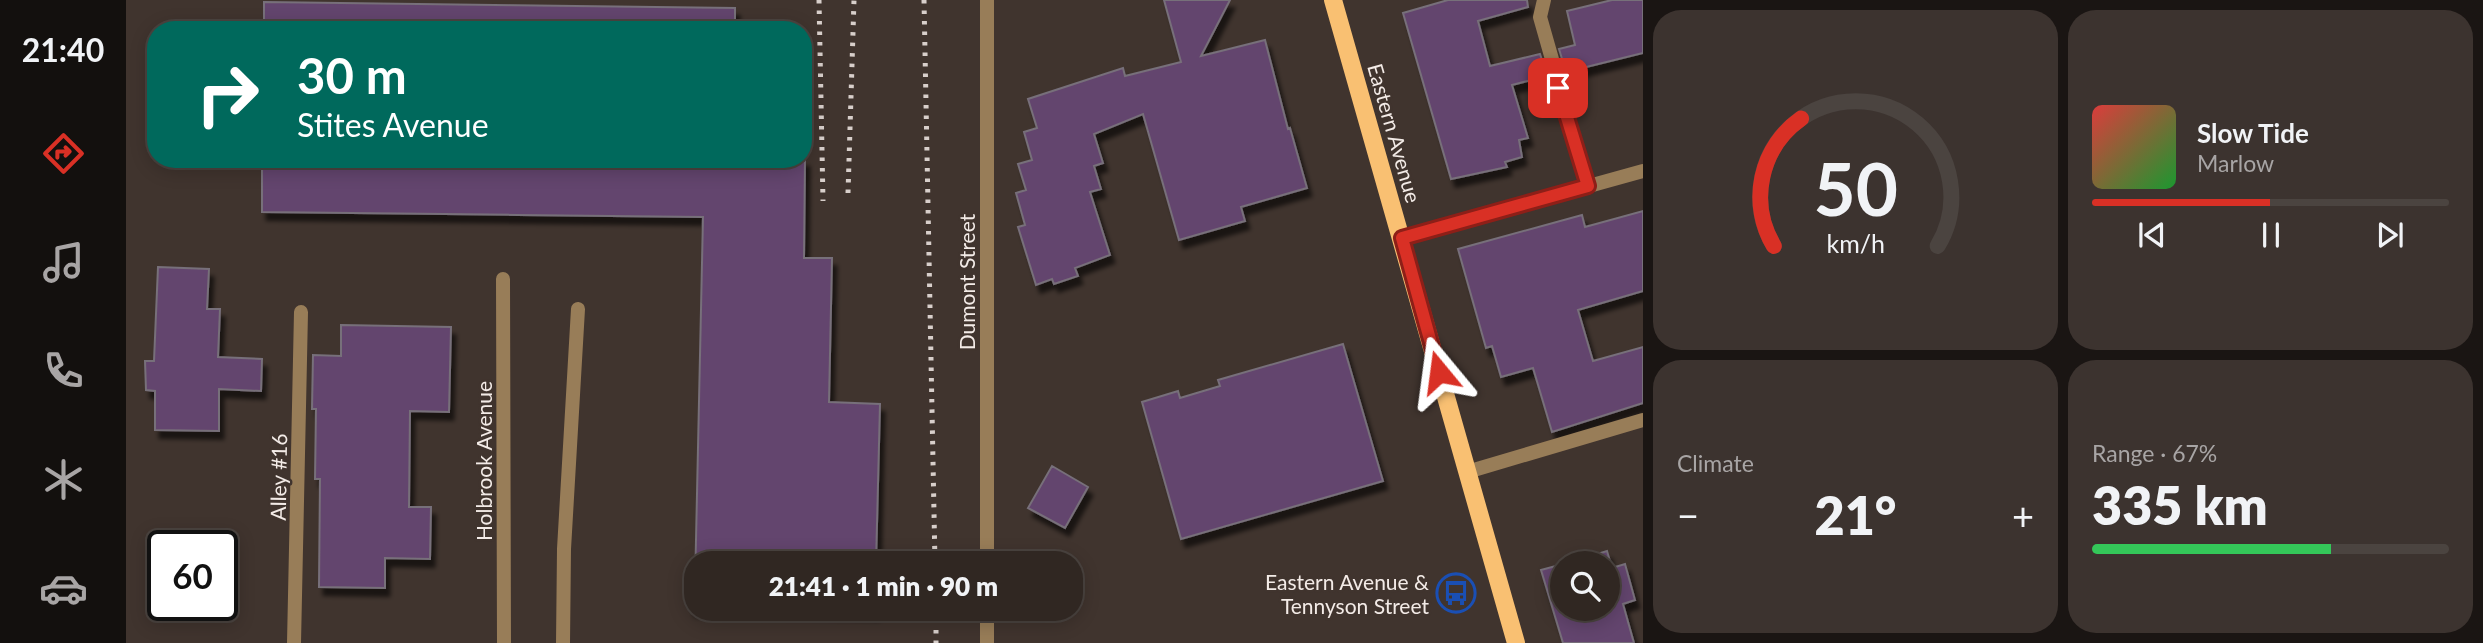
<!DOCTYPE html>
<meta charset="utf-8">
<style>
:root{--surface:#302722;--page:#3c332f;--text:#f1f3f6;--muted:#a8a5a5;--line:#4b4440;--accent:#d93025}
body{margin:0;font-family:Lato,sans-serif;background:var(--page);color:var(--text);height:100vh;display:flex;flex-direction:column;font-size:26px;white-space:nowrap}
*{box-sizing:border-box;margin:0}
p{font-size:23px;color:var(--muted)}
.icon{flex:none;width:38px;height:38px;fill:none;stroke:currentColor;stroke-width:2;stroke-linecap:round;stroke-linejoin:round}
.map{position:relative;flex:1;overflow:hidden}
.side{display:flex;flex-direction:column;gap:10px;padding:10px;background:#1a1513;width:840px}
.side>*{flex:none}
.hud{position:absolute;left:21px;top:21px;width:665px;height:147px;border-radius:28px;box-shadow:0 4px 18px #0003,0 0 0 2px var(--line);background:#00695c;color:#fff;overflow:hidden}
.tools{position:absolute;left:1424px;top:551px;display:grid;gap:14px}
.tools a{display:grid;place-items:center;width:70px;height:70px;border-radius:50%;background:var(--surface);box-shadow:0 4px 18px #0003,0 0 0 2px var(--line);font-size:35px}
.speed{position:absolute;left:21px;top:530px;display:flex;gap:14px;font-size:35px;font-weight:700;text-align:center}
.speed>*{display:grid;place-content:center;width:91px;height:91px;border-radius:50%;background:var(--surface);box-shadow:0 4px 18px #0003,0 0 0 2px var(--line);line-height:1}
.speed .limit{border:4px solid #111;border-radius:10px;background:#fff;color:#111}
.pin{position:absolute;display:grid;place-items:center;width:60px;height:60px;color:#fff;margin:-30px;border-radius:14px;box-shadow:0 4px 10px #0006}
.me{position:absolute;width:77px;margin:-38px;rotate:344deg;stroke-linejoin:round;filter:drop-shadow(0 0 5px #0008)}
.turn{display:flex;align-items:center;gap:24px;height:147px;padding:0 35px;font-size:32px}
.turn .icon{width:91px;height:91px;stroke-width:2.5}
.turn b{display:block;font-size:49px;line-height:60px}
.big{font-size:52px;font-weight:800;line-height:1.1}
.side .widget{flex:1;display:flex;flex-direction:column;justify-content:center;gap:10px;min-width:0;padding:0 24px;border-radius:28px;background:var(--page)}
.side .dial{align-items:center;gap:0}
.dial svg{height:182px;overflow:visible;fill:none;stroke:var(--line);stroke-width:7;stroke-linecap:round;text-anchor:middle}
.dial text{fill:var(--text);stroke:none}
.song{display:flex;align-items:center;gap:21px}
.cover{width:84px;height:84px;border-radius:10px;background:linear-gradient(135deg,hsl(0 70% 55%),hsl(130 70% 35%))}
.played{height:7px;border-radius:4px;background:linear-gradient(90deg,var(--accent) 50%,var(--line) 50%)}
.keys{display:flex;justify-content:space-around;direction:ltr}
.heat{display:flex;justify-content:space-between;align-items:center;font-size:38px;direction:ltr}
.charge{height:10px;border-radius:5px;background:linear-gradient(90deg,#34c759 67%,var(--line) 0)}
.side .tiles{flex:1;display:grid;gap:10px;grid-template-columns:repeat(2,1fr)}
.trip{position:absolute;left:558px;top:551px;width:399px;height:70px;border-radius:28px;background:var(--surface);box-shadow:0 4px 18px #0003,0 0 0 2px var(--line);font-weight:800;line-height:70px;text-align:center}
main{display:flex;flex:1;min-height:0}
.dock{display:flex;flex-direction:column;width:126px;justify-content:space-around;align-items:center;background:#13100e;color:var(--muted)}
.dock .icon{width:49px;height:49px}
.dock .selected{color:var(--accent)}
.dock b{font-size:32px;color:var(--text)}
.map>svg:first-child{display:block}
.building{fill:#64456e;stroke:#776f7a;stroke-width:2;filter:url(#shadow)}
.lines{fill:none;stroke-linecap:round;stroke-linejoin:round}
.lane{stroke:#987d58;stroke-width:14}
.street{stroke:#987d58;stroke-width:14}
.primary{stroke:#f9c072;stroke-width:18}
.rail{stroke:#d8cfcb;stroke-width:5;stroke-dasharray:3.5 7;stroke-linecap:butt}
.route-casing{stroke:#8d1f18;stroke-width:18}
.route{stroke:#d93025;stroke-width:12}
.labels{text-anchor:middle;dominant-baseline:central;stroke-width:5;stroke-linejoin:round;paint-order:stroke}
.street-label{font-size:21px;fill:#f3ebe7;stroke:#40342e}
.poi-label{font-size:21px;fill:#f3ebe7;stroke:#40342e;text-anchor:end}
</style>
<main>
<nav class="dock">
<b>21:40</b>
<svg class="icon selected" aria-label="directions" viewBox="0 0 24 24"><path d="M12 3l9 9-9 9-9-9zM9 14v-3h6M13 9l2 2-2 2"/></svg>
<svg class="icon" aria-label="music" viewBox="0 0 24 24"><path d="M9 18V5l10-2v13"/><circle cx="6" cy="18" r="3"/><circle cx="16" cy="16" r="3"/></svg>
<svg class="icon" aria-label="phone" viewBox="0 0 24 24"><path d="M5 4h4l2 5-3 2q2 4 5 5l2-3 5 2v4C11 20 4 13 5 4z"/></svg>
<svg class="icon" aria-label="climate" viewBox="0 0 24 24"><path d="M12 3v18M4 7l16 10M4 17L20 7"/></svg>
<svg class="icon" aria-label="car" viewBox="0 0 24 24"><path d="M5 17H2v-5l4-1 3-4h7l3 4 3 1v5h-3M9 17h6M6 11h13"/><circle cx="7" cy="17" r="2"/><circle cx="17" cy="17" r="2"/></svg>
</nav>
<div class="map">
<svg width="1517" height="643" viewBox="0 0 1517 643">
<defs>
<filter id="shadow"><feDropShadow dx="4.5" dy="8" stdDeviation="2" flood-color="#0009"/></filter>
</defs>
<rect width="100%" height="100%" fill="#40342e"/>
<!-- building -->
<path class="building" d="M 1038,0 L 1104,0 L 1075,56 L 1139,40 L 1162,129 L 1164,128 L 1181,188 L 1115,207 L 1119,221 L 1053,240 L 1017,114 L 968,134 L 977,163 L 968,166 L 975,189 L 964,192 L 984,255 L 949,268 L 952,276 L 928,284 L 926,279 L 910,285 L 892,227 L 899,225 L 890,193 L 900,190 L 892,164 L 906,160 L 898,132 L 911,128 L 902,99 L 997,68 L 999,76 L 1055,62 Z
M 1322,0 L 1401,0 L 1402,7 L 1352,21 L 1364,66 L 1414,54 L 1421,76 L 1386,85 L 1402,138 L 1393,140 L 1396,157 L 1379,162 L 1381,167 L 1325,179 L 1277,13 Z
M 1486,0 L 1517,0 L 1517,53 L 1440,72 L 1433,49 L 1449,45 L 1441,11 Z
M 138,2 L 609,8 L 609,30 L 138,30 Z
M 136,159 L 679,159 L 678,258 L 706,258 L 703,402 L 754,404 L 750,564 L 570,564 L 570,609 L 564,608 L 564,587 L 569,586 L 577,217 L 136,212 Z
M 1517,211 L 1517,291 L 1452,310 L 1467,361 L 1517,347 L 1517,403 L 1426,432 L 1407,368 L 1375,377 L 1366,346 L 1360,348 L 1332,249 L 1456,215 L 1459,227 Z
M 32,267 L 83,269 L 81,309 L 94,309 L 92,357 L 136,359 L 135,391 L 93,389 L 93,431 L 29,430 L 29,391 L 20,390 L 19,361 L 28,361 Z
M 215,325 L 325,327 L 323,412 L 284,411 L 283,507 L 305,507 L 304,559 L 259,558 L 259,588 L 193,587 L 194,479 L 189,479 L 190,409 L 186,409 L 187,355 L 215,356 Z
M 1217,344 L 1257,481 L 1055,539 L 1016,402 L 1052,391 L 1054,398 L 1094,386 L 1092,380 Z
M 926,466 L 962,487 L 939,528 L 902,508 Z
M 1481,551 L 1486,568 L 1499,564 L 1509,600 L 1497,604 L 1508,643 L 1437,643 L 1415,570 L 1437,564 L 1437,609 L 1482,609 L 1482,564 L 1439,564 Z
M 594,609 L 749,609 L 749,612 Z"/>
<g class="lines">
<!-- lane -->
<path class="lane" d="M 1418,0 L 1414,17 L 1462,186
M 1341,472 L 1517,420
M 168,643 L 175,312
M 437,643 L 438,549 L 452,309"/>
<!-- street -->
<path class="street" d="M 861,0 L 861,564
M 1276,238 L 1517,171
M 377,279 L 378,643
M 861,609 L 861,643"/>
<!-- primary -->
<path class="primary" d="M 1207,0 L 1390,643"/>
<!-- rail -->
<path class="rail" d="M 693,0 L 697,201
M 798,0 L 809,564
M 722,193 L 728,0
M 810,609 L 810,643"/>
</g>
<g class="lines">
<!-- route casing -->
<g class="route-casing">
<path id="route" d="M 1313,372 L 1276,238 L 1462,186 L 1432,88"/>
</g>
<!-- route -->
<use href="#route" class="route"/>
</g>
<!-- icons -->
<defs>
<g id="bus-ring" transform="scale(2.0125)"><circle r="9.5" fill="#40342e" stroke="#1a4fb4" stroke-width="1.5"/><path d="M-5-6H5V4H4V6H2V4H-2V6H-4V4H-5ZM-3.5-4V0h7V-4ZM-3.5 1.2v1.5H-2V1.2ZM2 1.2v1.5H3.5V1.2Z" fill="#1a4fb4"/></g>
</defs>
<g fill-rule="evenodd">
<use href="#bus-ring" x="1330" y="593"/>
</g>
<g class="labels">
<!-- street labels -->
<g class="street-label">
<text transform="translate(1269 133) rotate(74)">Eastern Avenue</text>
<text transform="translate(840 282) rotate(-90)">Dumont Street</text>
<text transform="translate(357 461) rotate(-90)">Holbrook Avenue</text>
<text transform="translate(152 477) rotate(-89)">Alley #16</text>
</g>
<!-- poi labels -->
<g class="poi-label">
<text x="1303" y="581">Eastern Avenue &amp;<tspan x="1303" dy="24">Tennyson Street</tspan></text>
</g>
</g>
</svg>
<div class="tools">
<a><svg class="icon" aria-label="search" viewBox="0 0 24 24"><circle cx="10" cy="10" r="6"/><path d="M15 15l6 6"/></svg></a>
</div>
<div class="speed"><div class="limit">60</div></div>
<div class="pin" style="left:1432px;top:88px;background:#d93025"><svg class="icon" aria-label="arrive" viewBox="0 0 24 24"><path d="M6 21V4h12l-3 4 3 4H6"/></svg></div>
<svg class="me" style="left:1313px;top:372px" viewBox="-20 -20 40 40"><path d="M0-17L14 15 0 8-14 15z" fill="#d93025" stroke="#fff" stroke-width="4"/></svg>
<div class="trip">21:41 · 1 min · 90 m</div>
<div class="hud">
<div class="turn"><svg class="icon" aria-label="right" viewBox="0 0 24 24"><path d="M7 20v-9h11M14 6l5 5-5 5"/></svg><div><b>30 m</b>Stites Avenue</div></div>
</div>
</div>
<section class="side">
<div class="tiles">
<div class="widget dial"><svg viewBox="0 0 100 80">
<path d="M14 69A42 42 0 1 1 86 69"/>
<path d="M14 69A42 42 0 0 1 26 13" stroke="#d93025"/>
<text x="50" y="56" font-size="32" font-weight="700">50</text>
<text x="50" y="72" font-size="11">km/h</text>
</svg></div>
<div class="widget">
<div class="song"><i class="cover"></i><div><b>Slow Tide</b><p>Marlow</p></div></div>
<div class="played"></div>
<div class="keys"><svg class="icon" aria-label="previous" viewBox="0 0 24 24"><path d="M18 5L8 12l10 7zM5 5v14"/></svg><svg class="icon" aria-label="pause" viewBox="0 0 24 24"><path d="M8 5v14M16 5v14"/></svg><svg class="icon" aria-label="next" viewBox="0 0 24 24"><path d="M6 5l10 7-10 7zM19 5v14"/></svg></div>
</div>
<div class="widget"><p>Climate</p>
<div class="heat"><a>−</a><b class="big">21°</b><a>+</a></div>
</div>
<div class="widget"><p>Range · 67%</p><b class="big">335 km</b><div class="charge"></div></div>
</div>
</section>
</main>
